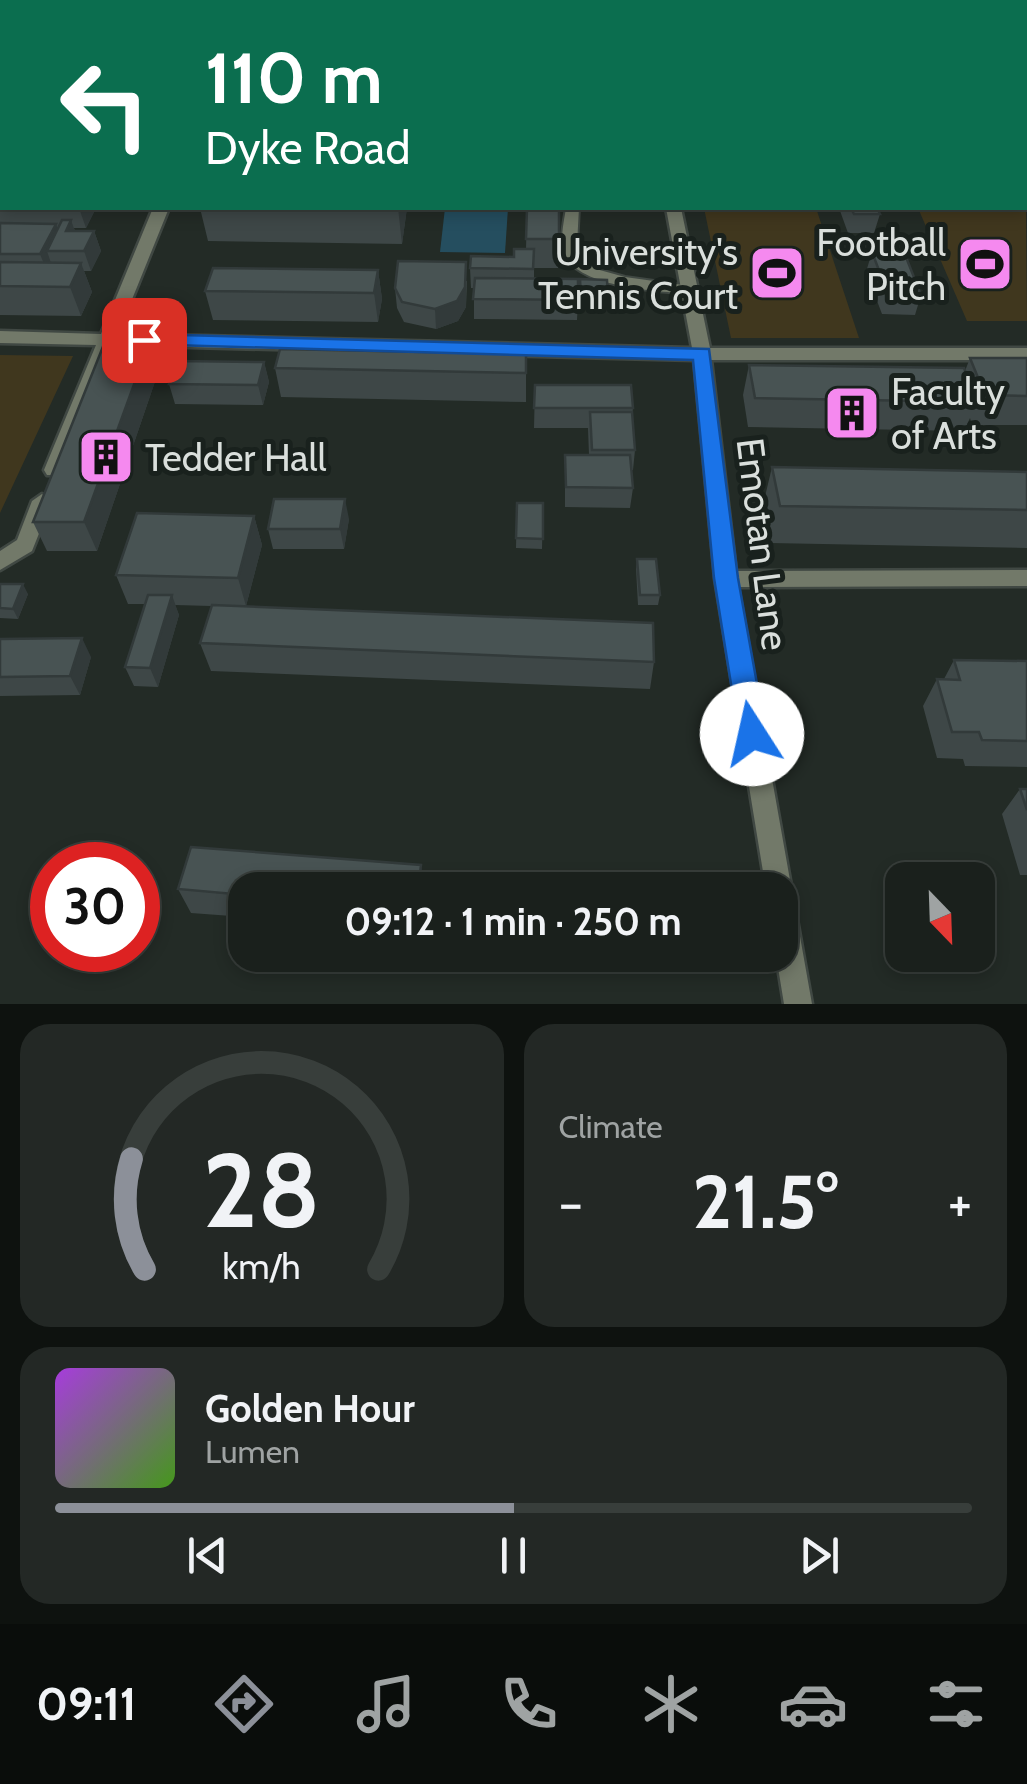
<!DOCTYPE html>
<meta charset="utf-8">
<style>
:root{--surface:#1a201c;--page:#232825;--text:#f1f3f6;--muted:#9fa3a3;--line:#383e3b;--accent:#8c9099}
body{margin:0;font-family:Cabin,sans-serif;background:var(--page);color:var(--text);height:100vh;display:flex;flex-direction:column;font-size:38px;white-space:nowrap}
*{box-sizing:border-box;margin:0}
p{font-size:32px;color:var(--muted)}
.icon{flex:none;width:55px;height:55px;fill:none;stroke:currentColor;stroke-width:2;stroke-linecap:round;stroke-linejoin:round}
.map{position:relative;height:1004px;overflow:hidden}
.drawer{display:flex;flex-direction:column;gap:20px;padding:20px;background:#0e120f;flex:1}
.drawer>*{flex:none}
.guide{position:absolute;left:0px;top:0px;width:1028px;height:210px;box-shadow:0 5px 15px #0003,0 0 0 2px var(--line);background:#0b6e4f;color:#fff;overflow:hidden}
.needle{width:65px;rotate:157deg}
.tools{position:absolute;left:885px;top:862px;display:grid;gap:20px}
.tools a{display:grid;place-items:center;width:110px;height:110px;border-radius:20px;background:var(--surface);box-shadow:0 5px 15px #0003,0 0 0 2px var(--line);font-size:50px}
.speed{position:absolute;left:30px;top:842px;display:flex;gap:20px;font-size:50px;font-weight:700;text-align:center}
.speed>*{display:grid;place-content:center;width:130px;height:130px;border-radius:50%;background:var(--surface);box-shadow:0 5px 15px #0003,0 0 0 2px var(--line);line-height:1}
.speed .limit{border:15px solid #d22;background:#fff;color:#111}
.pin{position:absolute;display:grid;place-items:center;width:85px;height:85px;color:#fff;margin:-42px;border-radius:20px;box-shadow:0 5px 15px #0006}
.me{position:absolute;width:110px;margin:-55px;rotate:350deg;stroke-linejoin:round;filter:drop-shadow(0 0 8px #0008)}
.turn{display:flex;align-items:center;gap:35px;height:210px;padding:0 40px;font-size:45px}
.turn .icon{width:130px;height:130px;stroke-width:2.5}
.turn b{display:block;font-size:70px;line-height:85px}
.big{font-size:75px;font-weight:700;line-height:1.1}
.drawer .card{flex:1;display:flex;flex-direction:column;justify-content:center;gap:15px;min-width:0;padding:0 35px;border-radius:30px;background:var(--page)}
.drawer .dial{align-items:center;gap:0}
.dial svg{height:260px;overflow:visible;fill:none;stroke:var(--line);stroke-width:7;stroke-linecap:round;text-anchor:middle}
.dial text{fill:var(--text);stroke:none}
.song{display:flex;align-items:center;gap:30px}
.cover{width:120px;height:120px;border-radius:15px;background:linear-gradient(135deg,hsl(280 70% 55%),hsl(100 70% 35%))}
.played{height:10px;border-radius:5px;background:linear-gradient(90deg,var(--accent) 50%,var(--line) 50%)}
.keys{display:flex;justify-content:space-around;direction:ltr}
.heat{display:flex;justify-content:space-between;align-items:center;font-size:55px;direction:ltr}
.drawer .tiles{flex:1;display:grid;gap:20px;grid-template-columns:1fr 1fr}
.card:last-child{grid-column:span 2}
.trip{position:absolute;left:228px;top:872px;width:570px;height:100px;border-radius:30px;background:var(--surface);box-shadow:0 5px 15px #0003,0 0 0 2px var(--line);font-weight:700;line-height:100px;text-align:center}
.tab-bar{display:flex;height:160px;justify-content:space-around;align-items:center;background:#0a0d0b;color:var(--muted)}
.tab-bar .icon{width:70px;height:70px}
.tab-bar .active{color:var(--accent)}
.tab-bar b{font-size:45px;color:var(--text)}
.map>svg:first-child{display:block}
.green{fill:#40371e}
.water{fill:#254e5f}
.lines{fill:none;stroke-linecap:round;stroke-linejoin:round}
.service-casing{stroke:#404843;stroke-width:4}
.minor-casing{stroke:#404843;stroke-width:5}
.service{fill:#727969;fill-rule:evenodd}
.minor{fill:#727969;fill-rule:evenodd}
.wall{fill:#3e4747}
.shaded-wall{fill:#323a3a}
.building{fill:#485353;stroke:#323a3a;stroke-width:2.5}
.route{fill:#1a73e8;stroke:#114b97;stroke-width:2.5}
.labels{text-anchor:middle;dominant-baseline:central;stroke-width:10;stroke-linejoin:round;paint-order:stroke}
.poi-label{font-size:38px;fill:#dadfdc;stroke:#19211d;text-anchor:end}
.street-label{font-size:38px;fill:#dadfdc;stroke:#19211d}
</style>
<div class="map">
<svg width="1027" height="1004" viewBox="0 0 1027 1004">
<rect width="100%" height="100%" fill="#232b26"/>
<!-- green -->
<path class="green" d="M 1025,101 L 1027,321 L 967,321 L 918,208 L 1025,208 Z
M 704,208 L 816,208 L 859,338 L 731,338 Z
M 0,355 L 73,356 L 0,513 Z"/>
<!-- water -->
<path class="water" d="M 445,208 L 508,208 L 505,253 L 440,252 Z"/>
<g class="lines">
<!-- service casing -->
<g class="service-casing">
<path id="service" d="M 566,208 L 579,208 L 577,244 L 584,261 L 596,269 L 625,277 L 690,286 L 697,290 L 690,294 C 658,291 580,288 565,255 C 559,242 564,221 566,208 Z"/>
</g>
<!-- minor casing -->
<g class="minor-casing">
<path id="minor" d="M 616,0 L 628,0 L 629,2 L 617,2 Z
M 0,52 L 2,52 L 2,60 L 0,60 Z
M 1025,75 L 1027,75 L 1027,83 L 1025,83 Z
M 153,208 L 169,208 L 118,334 L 692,348 L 666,208 L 681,208 L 710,348 L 1027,348 L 1027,360 L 711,360 L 736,571 L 1027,570 L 1027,586 L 738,587 L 812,1004 L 784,1004 L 776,955 L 780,955 L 780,890 L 766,890 L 715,579 L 694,360 L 114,345 L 64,470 L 61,475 L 47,475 L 44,470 L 96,345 L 0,343 L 0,331 L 101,334 Z
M 42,494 L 52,501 L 32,551 L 0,570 L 0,551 L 17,540 L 32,501 Z"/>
</g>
<!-- service -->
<use href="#service" class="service"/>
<!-- minor -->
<use href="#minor" class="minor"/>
</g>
<!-- wall -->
<path class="wall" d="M 0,0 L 28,0 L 26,2 L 2,2 L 2,26 L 0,26 Z
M 78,0 L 107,0 L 106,2 L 79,2 Z
M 394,0 L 468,0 L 468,2 L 394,2 Z
M 727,0 L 876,0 L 875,2 L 727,2 Z
M 905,0 L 961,0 L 960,2 L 906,2 Z
M 995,0 L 1027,0 L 1027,14 L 1025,14 L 1025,2 L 995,2 Z
M 0,60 L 2,60 L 2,208 L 96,208 L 86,228 L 74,228 L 75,231 L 94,231 L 101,251 L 91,271 L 84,271 L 92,292 L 81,316 L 0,315 Z
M 200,208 L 407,208 L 402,244 L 208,241 Z
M 527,208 L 559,239 L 558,268 L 534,268 L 534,279 L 578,300 L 577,320 L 474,319 L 474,288 L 471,288 L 470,268 L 514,257 L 526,249 Z
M 839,208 L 877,208 L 880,214 L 874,233 L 848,233 Z
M 872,252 L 921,295 L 915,315 L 882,314 L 866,272 Z
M 378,270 L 382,299 L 378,322 L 213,320 L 205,291 Z
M 580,279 L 608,299 L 607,309 L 580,309 Z
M 467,281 L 466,307 L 458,321 L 436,329 L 404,322 L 397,308 L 395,288 Z
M 152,335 L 161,364 L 97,551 L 47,551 L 33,522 Z
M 526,354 L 526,402 L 281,397 L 275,368 Z
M 970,358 L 1027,358 L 1027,425 L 972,425 L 970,418 L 964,431 L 748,427 L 743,395 L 749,365 L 965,371 Z
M 264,362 L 269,382 L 263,405 L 175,404 L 169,384 Z
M 535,385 L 633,408 L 632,417 L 635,450 L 633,470 L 631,470 L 633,488 L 630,508 L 565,507 L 565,455 L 589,455 L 588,428 L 534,428 Z
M 772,467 L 1027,472 L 1027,548 L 770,543 L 763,505 Z
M 517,503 L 543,503 L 542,549 L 516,548 Z
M 254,516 L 262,545 L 246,606 L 654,662 L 650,689 L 211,671 L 200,643 L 211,606 L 175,605 L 179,615 L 158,687 L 134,686 L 125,667 L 145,604 L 128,604 L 116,575 Z
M 349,519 L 344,549 L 273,549 L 268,529 Z
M 637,559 L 660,595 L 658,605 L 638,605 L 636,569 Z
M 0,584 L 28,594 L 18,619 L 0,618 Z
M 0,639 L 91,657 L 80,695 L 0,696 Z
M 954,660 L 1027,661 L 1027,767 L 965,766 L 963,759 L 937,758 L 923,706 L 937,679 L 944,679 Z
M 1020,789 L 1027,789 L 1027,875 L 1020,875 L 1002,814 Z
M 178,889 L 245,890 L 245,917 L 191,913 Z"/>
<!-- shaded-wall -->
<path class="shaded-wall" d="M 9,0 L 28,0 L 26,2 L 7,2 Z
M 79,208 L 96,208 L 86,228 Z
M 398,208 L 407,208 L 402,244 Z
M 71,220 L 78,240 L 66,231 Z
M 56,224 L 63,244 L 47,251 L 52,266 L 48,274 L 40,254 Z
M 94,231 L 101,251 L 91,271 L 84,251 Z
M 466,262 L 466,307 L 458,321 L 436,329 L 435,309 Z
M 81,263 L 92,292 L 81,316 L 70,287 Z
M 378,270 L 382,299 L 378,322 L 374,293 Z
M 152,335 L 161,364 L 97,551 L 84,522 Z
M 264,362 L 269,382 L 263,405 L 258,385 Z
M 345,499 L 349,519 L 344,549 L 340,529 Z
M 254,516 L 262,545 L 246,606 L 238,578 Z
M 23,584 L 28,594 L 18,619 L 13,609 Z
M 172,595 L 179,615 L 158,687 L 150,668 Z
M 82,638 L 91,657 L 80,695 L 70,676 Z
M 421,865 L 424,890 L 418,890 Z"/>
<!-- building -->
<path class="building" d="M 0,0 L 9,0 L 7,2 L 2,2 L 2,8 L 0,8 Z
M 108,0 L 148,0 L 268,2 L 106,2 Z
M 482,0 L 556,0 L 556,2 L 482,2 Z
M 729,0 L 800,0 L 801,2 L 729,2 Z
M 0,60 L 2,60 L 2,76 L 0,76 Z
M 0,116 L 2,116 L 2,128 L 0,128 Z
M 0,149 L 2,149 L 2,167 L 0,167 Z
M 0,187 L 2,187 L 2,207 L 0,207 Z
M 527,208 L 559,208 L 559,239 L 526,239 Z
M 851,208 L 877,208 L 880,214 L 854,214 Z
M 62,220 L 71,220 L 66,231 L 94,231 L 84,251 L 47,251 Z
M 0,223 L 56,224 L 40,254 L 0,254 Z
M 514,249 L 534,249 L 533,269 L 470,268 L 471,256 L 514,257 Z
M 872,252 L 904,252 L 921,295 L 888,294 Z
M 398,261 L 466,262 L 465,287 L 457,301 L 435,309 L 402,302 L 395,288 Z
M 0,262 L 81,263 L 70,287 L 0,286 Z
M 213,268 L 378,270 L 374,293 L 205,291 Z
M 475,278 L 578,279 L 578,300 L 473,299 Z
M 580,279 L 607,280 L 608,299 L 581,299 Z
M 108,334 L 152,335 L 84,522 L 33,522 Z
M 280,349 L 526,354 L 526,373 L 275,368 Z
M 970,358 L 1027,358 L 1027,396 L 985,395 Z
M 177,361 L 264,362 L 258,385 L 169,384 Z
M 749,365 L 964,368 L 977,402 L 755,398 Z
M 535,385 L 631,385 L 633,408 L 534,408 Z
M 590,412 L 632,412 L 635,450 L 592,450 Z
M 565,455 L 630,455 L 633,488 L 566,487 Z
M 772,467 L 1027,472 L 1027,510 L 780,506 Z
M 274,499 L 345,499 L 340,529 L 268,529 Z
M 517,503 L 543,503 L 543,539 L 516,538 Z
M 137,513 L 254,516 L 238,578 L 116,575 Z
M 637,559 L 656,559 L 660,595 L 640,595 Z
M 0,584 L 23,584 L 13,609 L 0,608 Z
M 148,595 L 172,595 L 150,668 L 125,667 Z
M 212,605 L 653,623 L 654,662 L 200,643 Z
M 82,638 L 70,676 L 0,677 L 0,639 Z
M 954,660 L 1027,661 L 1027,741 L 982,740 L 979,732 L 952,732 L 937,679 L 960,680 Z
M 1020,789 L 1027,789 L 1027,810 Z
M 191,847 L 421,865 L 418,890 L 245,890 L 245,895 L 178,889 Z"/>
<!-- route -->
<path class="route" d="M 144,334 L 709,349 L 738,578 L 766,734 L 762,743 L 752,746 L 743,743 L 739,734 L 714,578 L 693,360 L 138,344 L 138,336 Z"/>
<!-- icons -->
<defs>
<g id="stadium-square" transform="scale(2.875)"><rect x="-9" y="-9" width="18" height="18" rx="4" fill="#f589ef" stroke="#19211d"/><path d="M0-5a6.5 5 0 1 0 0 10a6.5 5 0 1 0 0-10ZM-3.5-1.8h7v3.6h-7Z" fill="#111"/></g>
<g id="building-square" transform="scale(2.875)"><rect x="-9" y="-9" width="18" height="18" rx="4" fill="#f589ef" stroke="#19211d"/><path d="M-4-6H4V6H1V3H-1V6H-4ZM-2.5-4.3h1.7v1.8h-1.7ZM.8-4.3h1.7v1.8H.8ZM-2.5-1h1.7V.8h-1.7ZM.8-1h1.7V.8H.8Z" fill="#111"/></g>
</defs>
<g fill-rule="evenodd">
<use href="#stadium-square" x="985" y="264"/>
<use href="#stadium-square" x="777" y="273"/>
<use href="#building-square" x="852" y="413"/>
<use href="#building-square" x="106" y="457"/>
</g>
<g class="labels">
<!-- poi labels -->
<g class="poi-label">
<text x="946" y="242">Football<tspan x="946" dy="44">Pitch</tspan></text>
<text x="738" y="251">University's<tspan x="738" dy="44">Tennis Court</tspan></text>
<text x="891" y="391" text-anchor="start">Faculty<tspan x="891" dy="44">of Arts</tspan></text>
<text x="145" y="457" text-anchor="start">Tedder Hall</text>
</g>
<!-- street labels -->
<g class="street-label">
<text transform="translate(763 544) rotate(83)">Emotan Lane</text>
</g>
</g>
</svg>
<div class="tools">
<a><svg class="needle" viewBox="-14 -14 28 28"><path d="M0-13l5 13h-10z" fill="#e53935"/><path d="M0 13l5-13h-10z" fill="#9fa3a3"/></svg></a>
</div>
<div class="speed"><div class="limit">30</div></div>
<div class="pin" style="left:144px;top:340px;background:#d93025"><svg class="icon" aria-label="arrive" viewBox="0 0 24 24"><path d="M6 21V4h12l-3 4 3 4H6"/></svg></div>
<svg class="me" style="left:752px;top:734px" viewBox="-20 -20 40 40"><circle r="19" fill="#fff"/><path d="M0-13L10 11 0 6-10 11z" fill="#1a73e8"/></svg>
<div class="trip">09:12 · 1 min · 250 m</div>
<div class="guide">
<div class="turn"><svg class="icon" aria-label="left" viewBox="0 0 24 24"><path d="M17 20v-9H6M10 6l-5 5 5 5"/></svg><div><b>110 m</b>Dyke Road</div></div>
</div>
</div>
<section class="drawer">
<div class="tiles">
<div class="card dial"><svg viewBox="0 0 100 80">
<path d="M14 69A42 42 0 1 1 86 69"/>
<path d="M14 69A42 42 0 0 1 10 35" stroke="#8c9099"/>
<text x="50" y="56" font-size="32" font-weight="700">28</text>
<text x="50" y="72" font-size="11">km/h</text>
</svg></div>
<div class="card"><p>Climate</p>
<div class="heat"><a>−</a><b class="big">21.5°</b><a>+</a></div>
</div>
<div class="card">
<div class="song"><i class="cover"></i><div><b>Golden Hour</b><p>Lumen</p></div></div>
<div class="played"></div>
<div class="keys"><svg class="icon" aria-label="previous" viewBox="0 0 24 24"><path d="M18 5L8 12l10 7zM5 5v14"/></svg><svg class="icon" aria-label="pause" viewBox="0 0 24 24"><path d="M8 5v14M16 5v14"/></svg><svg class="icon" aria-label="next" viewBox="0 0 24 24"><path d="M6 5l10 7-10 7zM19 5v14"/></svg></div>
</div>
</div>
</section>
<nav class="tab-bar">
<b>09:11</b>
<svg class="icon active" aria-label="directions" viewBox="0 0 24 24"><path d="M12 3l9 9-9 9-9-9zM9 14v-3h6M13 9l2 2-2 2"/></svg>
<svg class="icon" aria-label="music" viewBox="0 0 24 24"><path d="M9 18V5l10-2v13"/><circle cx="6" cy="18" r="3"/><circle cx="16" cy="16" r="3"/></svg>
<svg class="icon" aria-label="phone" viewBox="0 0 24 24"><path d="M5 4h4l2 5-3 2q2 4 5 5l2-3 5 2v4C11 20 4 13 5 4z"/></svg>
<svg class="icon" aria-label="climate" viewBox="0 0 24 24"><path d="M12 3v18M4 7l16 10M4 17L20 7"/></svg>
<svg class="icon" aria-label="car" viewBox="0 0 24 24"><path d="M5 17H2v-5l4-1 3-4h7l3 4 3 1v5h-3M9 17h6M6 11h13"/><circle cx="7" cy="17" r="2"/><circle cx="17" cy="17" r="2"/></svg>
<svg class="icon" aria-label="filters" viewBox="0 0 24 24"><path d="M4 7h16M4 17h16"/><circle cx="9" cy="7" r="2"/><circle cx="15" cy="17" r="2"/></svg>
</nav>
